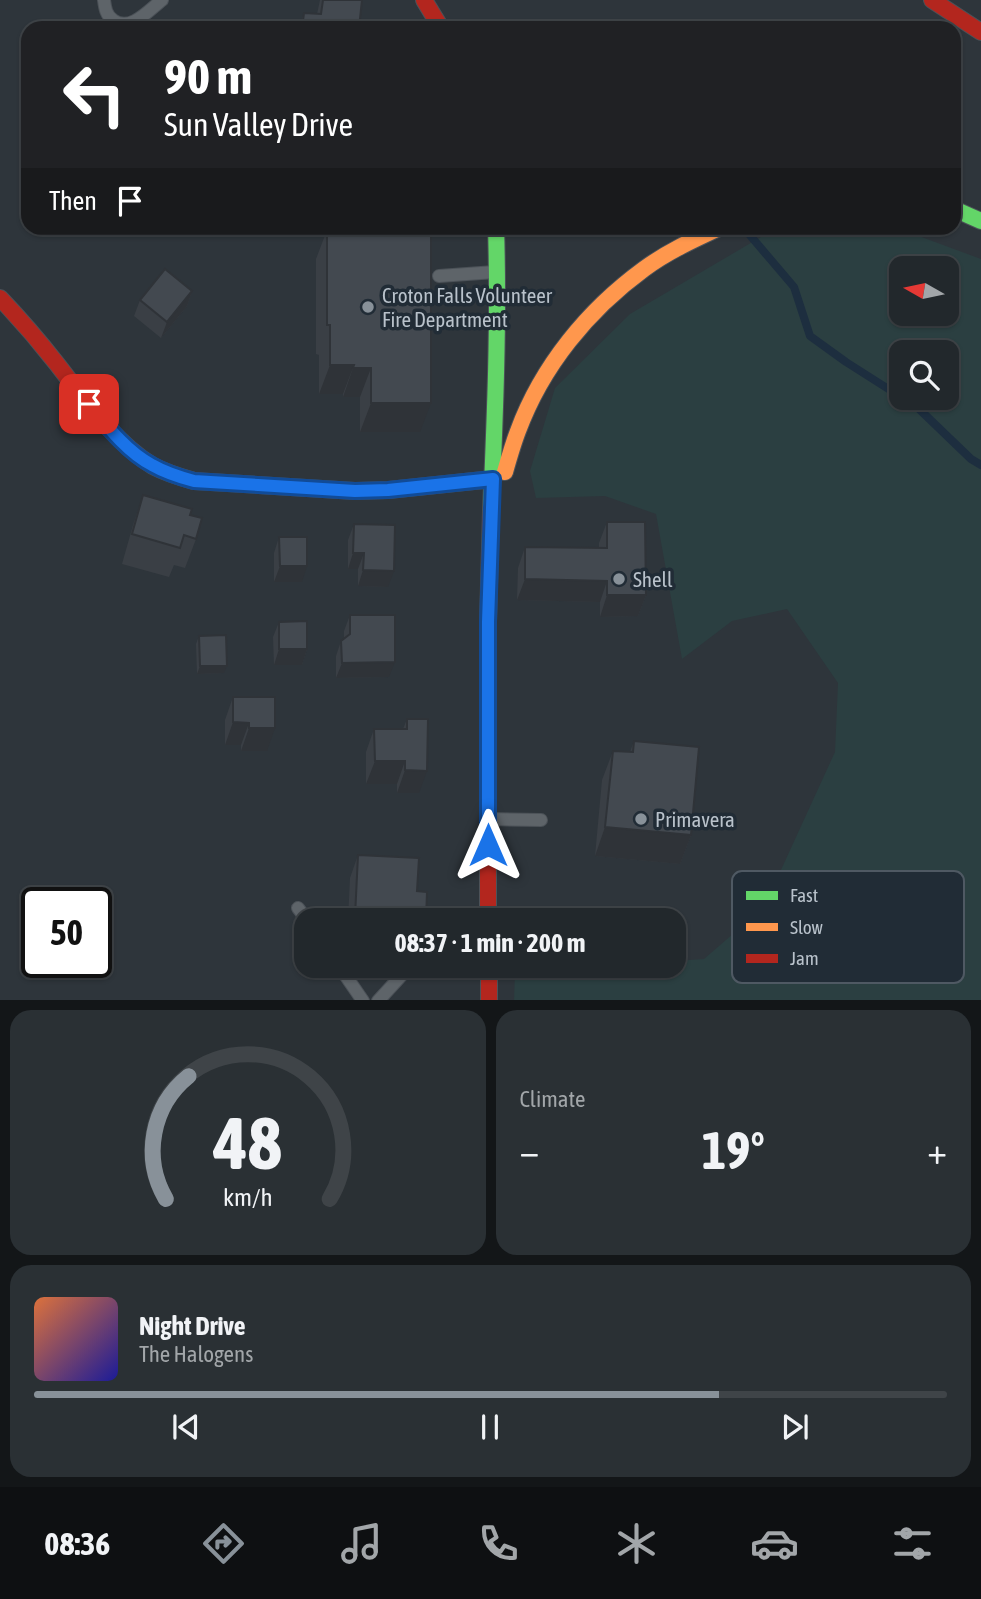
<!DOCTYPE html>
<meta charset="utf-8">
<style>
:root{--surface:#22282c;--page:#2a3034;--text:#f1f3f6;--muted:#a2a6a9;--line:#3f4448;--accent:#889199}
body{margin:0;font-family:"Asap Condensed",sans-serif;background:var(--page);color:var(--text);height:100vh;display:flex;flex-direction:column;font-size:26px;white-space:nowrap}
*{box-sizing:border-box;margin:0}
p{font-size:23px;color:var(--muted)}
.icon{flex:none;width:38px;height:38px;fill:none;stroke:currentColor;stroke-width:2;stroke-linecap:round;stroke-linejoin:round}
.map{position:relative;height:1000px;overflow:hidden}
.details{display:flex;flex-direction:column;gap:10px;padding:10px;background:#131618;flex:1}
.details>*{flex:none}
.hud{position:absolute;left:21px;top:21px;width:940px;height:214px;border-radius:21px;box-shadow:0 2px 5px #0004,0 0 0 2px var(--line);background:#202124;color:#fff;overflow:hidden}
.needle{width:46px;rotate:279deg}
.fabs{position:absolute;left:889px;top:256px;display:grid;gap:14px}
.fabs a{display:grid;place-items:center;width:70px;height:70px;border-radius:14px;background:var(--surface);box-shadow:0 2px 5px #0004,0 0 0 2px var(--line);font-size:35px}
.speed{position:absolute;left:21px;top:887px;display:flex;gap:14px;font-size:35px;font-weight:700;text-align:center}
.speed>*{display:grid;place-content:center;width:91px;height:91px;border-radius:50%;background:var(--surface);box-shadow:0 2px 5px #0004,0 0 0 2px var(--line);line-height:1}
.speed .limit{border:4px solid #111;border-radius:10px;background:#fff;color:#111}
.pin{position:absolute;display:grid;place-items:center;width:60px;height:60px;color:#fff;margin:-30px;border-radius:14px;box-shadow:0 4px 10px #0006}
.me{position:absolute;width:77px;margin:-38px;rotate:0deg;stroke-linejoin:round;filter:drop-shadow(0 0 5px #0008)}
.turn{display:flex;align-items:center;gap:24px;height:147px;padding:0 28px;font-size:32px}
.turn .icon{width:91px;height:91px;stroke-width:2.5}
.turn b{display:block;font-size:49px;line-height:60px}
.then{display:flex;align-items:center;height:66px;padding:0 28px;background:#0003;gap:14px;font-size:26px}
.big{font-size:52px;font-weight:700;line-height:1.1}
.details .card{flex:1;display:flex;flex-direction:column;justify-content:center;gap:10px;min-width:0;padding:0 24px;border-radius:21px;background:var(--page)}
.details .dial{align-items:center;gap:0}
.dial svg{height:182px;overflow:visible;fill:none;stroke:var(--line);stroke-width:7;stroke-linecap:round;text-anchor:middle}
.dial text{fill:var(--text);stroke:none}
.song{display:flex;align-items:center;gap:21px}
.cover{width:84px;height:84px;border-radius:10px;background:linear-gradient(135deg,hsl(20 70% 55%),hsl(240 70% 35%))}
.played{height:7px;border-radius:4px;background:linear-gradient(90deg,var(--accent) 75%,var(--line) 75%)}
.keys{display:flex;justify-content:space-around;direction:ltr}
.heat{display:flex;justify-content:space-between;align-items:center;font-size:38px;direction:ltr}
.details .tiles{flex:1;display:grid;gap:10px;grid-template-columns:1fr 1fr}
.card:last-child{grid-column:span 2}
.trip{position:absolute;left:294px;top:908px;width:392px;height:70px;border-radius:21px;background:var(--surface);box-shadow:0 2px 5px #0004,0 0 0 2px var(--line);font-weight:700;line-height:70px;text-align:center}
.tab-bar{display:flex;height:112px;justify-content:space-around;align-items:center;background:#0e1012;color:var(--muted)}
.tab-bar .icon{width:49px;height:49px}
.tab-bar .on{color:var(--accent)}
.tab-bar b{font-size:32px;color:var(--text)}
.map>svg:first-child{display:block}
.green{fill:#2b3f41;fill-rule:evenodd}
.lines{fill:none;stroke-linecap:round;stroke-linejoin:round}
.stream{stroke:#1d2e3f;stroke-width:8}
.lane-casing{stroke:#4c5258;stroke-width:14}
.fast-casing{stroke:#4c5258;stroke-width:18}
.slow-casing{stroke:#4c5258;stroke-width:18}
.jam-casing{stroke:#4c5258;stroke-width:18}
.lane{stroke:#5e6469;stroke-width:12}
.fast{stroke:#63d668;stroke-width:16}
.slow{stroke:#ff974d;stroke-width:16}
.jam{stroke:#b3261e;stroke-width:16}
.wall{fill:#3a3f45}
.shaded-wall{fill:#2f3338}
.building{fill:#434950;stroke:#2f3338;stroke-width:2}
.route-casing{stroke:#114b97;stroke-width:18}
.route{stroke:#1a73e8;stroke-width:12}
.poi-dot{fill:#889199;stroke:#212c36;stroke-width:2.5}
.labels{text-anchor:middle;dominant-baseline:central;stroke-width:7;stroke-linejoin:round;paint-order:stroke}
.poi-label{font-size:21px;fill:#b9c2cb;stroke:#212c36;text-anchor:start}
.key{fill:#212c36;stroke:#4f5963;stroke-width:2}
.key-label{font-size:19px;fill:#b9c2cb}
</style>
<div class="map">
<svg width="981" height="1001" viewBox="0 0 981 1001">
<rect width="100%" height="100%" fill="#2e353b"/>
<!-- green -->
<path class="green" d="M 908,232 L 981,259 L 981,1000 L 514,1001 L 515,971 L 596,966 L 674,966 L 674,961 L 704,959 L 764,907 L 835,752 L 838,683 L 787,609 L 732,621 L 682,659 L 656,514 L 605,496 L 536,498 L 530,471 L 555,388 L 630,314 L 761,237 ZM 901,268 L 947,268 L 947,313 L 901,313 ZM 901,352 L 947,352 L 947,397 L 901,397 Z"/>
<g class="lines">
<!-- stream -->
<path class="stream" d="M 748,233 L 794,287 L 810,336 L 846,362 L 901,397
M 902,397 L 917,407 L 971,459 L 981,465"/>
<!-- lane casing -->
<g class="lane-casing">
<path id="lane" d="M 104,0 C 105,8 106,15 113,20 C 130,33 149,10 162,0
M 439,276 L 495,272
M 488,819 L 541,820
M 298,908 L 307,920
M 339,966 L 363,1001
M 378,1001 L 410,966 L 488,968"/>
</g>
<!-- fast casing -->
<g class="fast-casing">
<path id="fast" d="M 954,209 L 981,221
M 491,510 C 495,416 499,322 496,228"/>
</g>
<!-- slow casing -->
<g class="slow-casing">
<path id="slow" d="M 505,472 C 509,458 513,444 518,431 C 542,366 588,310 644,269 C 667,252 693,240 719,228"/>
</g>
<!-- jam casing -->
<g class="jam-casing">
<path id="jam" d="M 424,0 L 441,28
M 932,0 L 981,32
M 0,298 C 20,319 39,341 57,364 C 85,400 114,442 153,466 C 166,473 180,477 194,481 L 355,491 L 389,490 L 493,479
M 488,920 L 488,622 L 491,510
M 489,966 L 489,1001"/>
</g>
<!-- lane -->
<use href="#lane" class="lane"/>
<!-- fast -->
<use href="#fast" class="fast"/>
<!-- slow -->
<use href="#slow" class="slow"/>
<!-- jam -->
<use href="#jam" class="jam"/>
</g>
<!-- wall -->
<path class="wall" d="M 320,0 L 362,0 L 359,28 L 299,28 L 304,13 L 317,14 Z
M 327,230 L 420,432 L 360,432 L 360,397 L 343,397 L 343,394 L 319,394 L 319,355 L 316,354 L 316,259 Z
M 192,291 L 187,306 L 161,338 L 134,316 L 140,300 Z
M 143,495 L 190,515 L 196,539 L 185,568 L 174,565 L 169,577 L 122,564 L 133,525 Z
M 607,522 L 646,595 L 638,616 L 600,617 L 600,602 L 517,600 L 518,568 L 525,547 L 599,548 L 599,543 Z
M 354,524 L 388,587 L 358,586 L 358,569 L 348,569 L 348,540 Z
M 279,537 L 302,582 L 274,582 L 274,553 Z
M 350,615 L 389,677 L 336,678 L 336,656 L 341,641 L 344,638 L 344,631 Z
M 279,622 L 307,649 L 302,665 L 274,665 L 273,637 Z
M 199,636 L 224,673 L 197,674 L 196,644 Z
M 233,697 L 267,751 L 241,751 L 241,745 L 225,745 L 225,720 Z
M 407,719 L 419,793 L 397,793 L 397,784 L 366,784 L 366,752 L 374,729 L 403,729 Z
M 634,741 L 691,835 L 680,864 L 595,856 L 602,780 L 613,751 L 630,752 Z
M 358,855 L 417,891 L 426,920 L 348,920 L 350,878 Z"/>
<!-- shaded-wall -->
<path class="shaded-wall" d="M 192,291 L 187,306 L 161,338 L 167,322 Z
M 330,365 L 354,365 L 343,394 L 319,394 Z
M 353,368 L 371,368 L 360,397 L 343,397 Z
M 371,403 L 431,403 L 420,432 L 360,432 Z
M 353,553 L 364,553 L 358,569 L 348,569 Z
M 280,566 L 307,566 L 302,582 L 274,582 Z
M 363,570 L 394,571 L 388,587 L 358,586 Z
M 525,579 L 607,581 L 600,602 L 517,600 Z
M 607,595 L 646,595 L 638,616 L 600,617 Z
M 279,649 L 307,649 L 302,665 L 274,665 Z
M 395,662 L 389,677 L 336,678 L 342,663 Z
M 200,666 L 227,666 L 224,673 L 197,674 Z
M 233,722 L 249,723 L 241,745 L 225,745 Z
M 249,728 L 275,728 L 267,751 L 241,751 Z
M 375,761 L 405,761 L 397,784 L 366,784 Z
M 405,770 L 427,771 L 419,793 L 397,793 Z
M 605,827 L 691,835 L 680,864 L 595,856 Z
M 355,917 L 426,920 L 354,920 Z"/>
<!-- building -->
<path class="building" d="M 323,0 L 362,0 L 359,28 L 302,28 L 304,13 L 321,14 Z
M 327,230 L 431,230 L 431,403 L 371,403 L 371,368 L 353,368 L 354,365 L 330,365 L 330,325 L 327,325 Z
M 165,269 L 192,291 L 167,322 L 140,300 Z
M 143,495 L 192,509 L 190,515 L 202,518 L 196,539 L 184,535 L 180,548 L 132,534 Z
M 607,522 L 645,522 L 646,595 L 607,595 L 607,581 L 525,579 L 525,547 L 607,548 Z
M 354,524 L 395,525 L 394,571 L 363,570 L 364,553 L 353,553 Z
M 279,537 L 307,537 L 307,566 L 280,566 Z
M 350,615 L 395,615 L 395,662 L 342,663 L 341,641 L 350,634 Z
M 307,621 L 307,649 L 279,649 L 279,622 Z
M 226,635 L 227,666 L 200,666 L 199,636 Z
M 233,697 L 275,697 L 275,728 L 249,728 L 249,723 L 233,722 Z
M 407,719 L 428,719 L 427,771 L 405,770 L 405,761 L 375,761 L 374,729 L 407,729 Z
M 634,741 L 699,747 L 691,835 L 605,827 L 613,751 L 633,752 Z
M 358,855 L 419,858 L 417,891 L 427,892 L 426,920 L 355,917 Z"/>
<g class="lines">
<!-- route casing -->
<g class="route-casing">
<path id="route" d="M 89,404 C 107,426 127,452 152,465 C 166,473 179,477 194,481 L 355,491 L 388,490 L 493,479 L 488,622 L 488,845"/>
</g>
<!-- route -->
<use href="#route" class="route"/>
</g>
<!-- markers -->
<g class="poi-dot">
<circle cx="368" cy="307" r="7"/>
<circle cx="619" cy="579" r="7"/>
<circle cx="641" cy="819" r="7"/>
</g>
<g class="labels">
<!-- poi labels -->
<g class="poi-label">
<text x="382" y="295">Croton Falls Volunteer<tspan x="382" dy="24">Fire Department</tspan></text>
<text x="633" y="579">Shell</text>
<text x="655" y="819">Primavera</text>
</g>
</g>
<!-- legend -->
<rect x="732" y="871" width="232" height="112" rx="10" class="key"/>
<rect x="746" y="891" width="32" height="9" fill="#63d668"/>
<rect x="746" y="923" width="32" height="8" fill="#ff974d"/>
<rect x="746" y="954" width="32" height="9" fill="#b3261e"/>
<g class="key-label">
<text x="790" y="902">Fast</text>
<text x="790" y="934">Slow</text>
<text x="790" y="965">Jam</text>
</g>
</svg>
<div class="fabs">
<a><svg class="needle" viewBox="-14 -14 28 28"><path d="M0-13l5 13h-10z" fill="#e53935"/><path d="M0 13l5-13h-10z" fill="#a2a6a9"/></svg></a>
<a><svg class="icon" aria-label="search" viewBox="0 0 24 24"><circle cx="10" cy="10" r="6"/><path d="M15 15l6 6"/></svg></a>
</div>
<div class="speed"><div class="limit">50</div></div>
<div class="pin" style="left:89px;top:404px;background:#d93025"><svg class="icon" aria-label="arrive" viewBox="0 0 24 24"><path d="M6 21V4h12l-3 4 3 4H6"/></svg></div>
<svg class="me" style="left:488px;top:845px" viewBox="-20 -20 40 40"><path d="M0-17L14 15 0 8-14 15z" fill="#1a73e8" stroke="#fff" stroke-width="4"/></svg>
<div class="trip">08:37 · 1 min · 200 m</div>
<div class="hud">
<div class="turn"><svg class="icon" aria-label="left" viewBox="0 0 24 24"><path d="M17 20v-9H6M10 6l-5 5 5 5"/></svg><div><b>90 m</b>Sun Valley Drive</div></div>
<div class="then">Then<svg class="icon" aria-label="arrive" viewBox="0 0 24 24"><path d="M6 21V4h12l-3 4 3 4H6"/></svg></div>
</div>
</div>
<section class="details">
<div class="tiles">
<div class="card dial"><svg viewBox="0 0 100 80">
<path d="M14 69A42 42 0 1 1 86 69"/>
<path d="M14 69A42 42 0 0 1 24 15" stroke="#889199"/>
<text x="50" y="56" font-size="32" font-weight="700">48</text>
<text x="50" y="72" font-size="11">km/h</text>
</svg></div>
<div class="card"><p>Climate</p>
<div class="heat"><a>−</a><b class="big">19°</b><a>+</a></div>
</div>
<div class="card">
<div class="song"><i class="cover"></i><div><b>Night Drive</b><p>The Halogens</p></div></div>
<div class="played"></div>
<div class="keys"><svg class="icon" aria-label="previous" viewBox="0 0 24 24"><path d="M18 5L8 12l10 7zM5 5v14"/></svg><svg class="icon" aria-label="pause" viewBox="0 0 24 24"><path d="M8 5v14M16 5v14"/></svg><svg class="icon" aria-label="next" viewBox="0 0 24 24"><path d="M6 5l10 7-10 7zM19 5v14"/></svg></div>
</div>
</div>
</section>
<nav class="tab-bar">
<b>08:36</b>
<svg class="icon on" aria-label="directions" viewBox="0 0 24 24"><path d="M12 3l9 9-9 9-9-9zM9 14v-3h6M13 9l2 2-2 2"/></svg>
<svg class="icon" aria-label="music" viewBox="0 0 24 24"><path d="M9 18V5l10-2v13"/><circle cx="6" cy="18" r="3"/><circle cx="16" cy="16" r="3"/></svg>
<svg class="icon" aria-label="phone" viewBox="0 0 24 24"><path d="M5 4h4l2 5-3 2q2 4 5 5l2-3 5 2v4C11 20 4 13 5 4z"/></svg>
<svg class="icon" aria-label="climate" viewBox="0 0 24 24"><path d="M12 3v18M4 7l16 10M4 17L20 7"/></svg>
<svg class="icon" aria-label="car" viewBox="0 0 24 24"><path d="M5 17H2v-5l4-1 3-4h7l3 4 3 1v5h-3M9 17h6M6 11h13"/><circle cx="7" cy="17" r="2"/><circle cx="17" cy="17" r="2"/></svg>
<svg class="icon" aria-label="filters" viewBox="0 0 24 24"><path d="M4 7h16M4 17h16"/><circle cx="9" cy="7" r="2"/><circle cx="15" cy="17" r="2"/></svg>
</nav>
